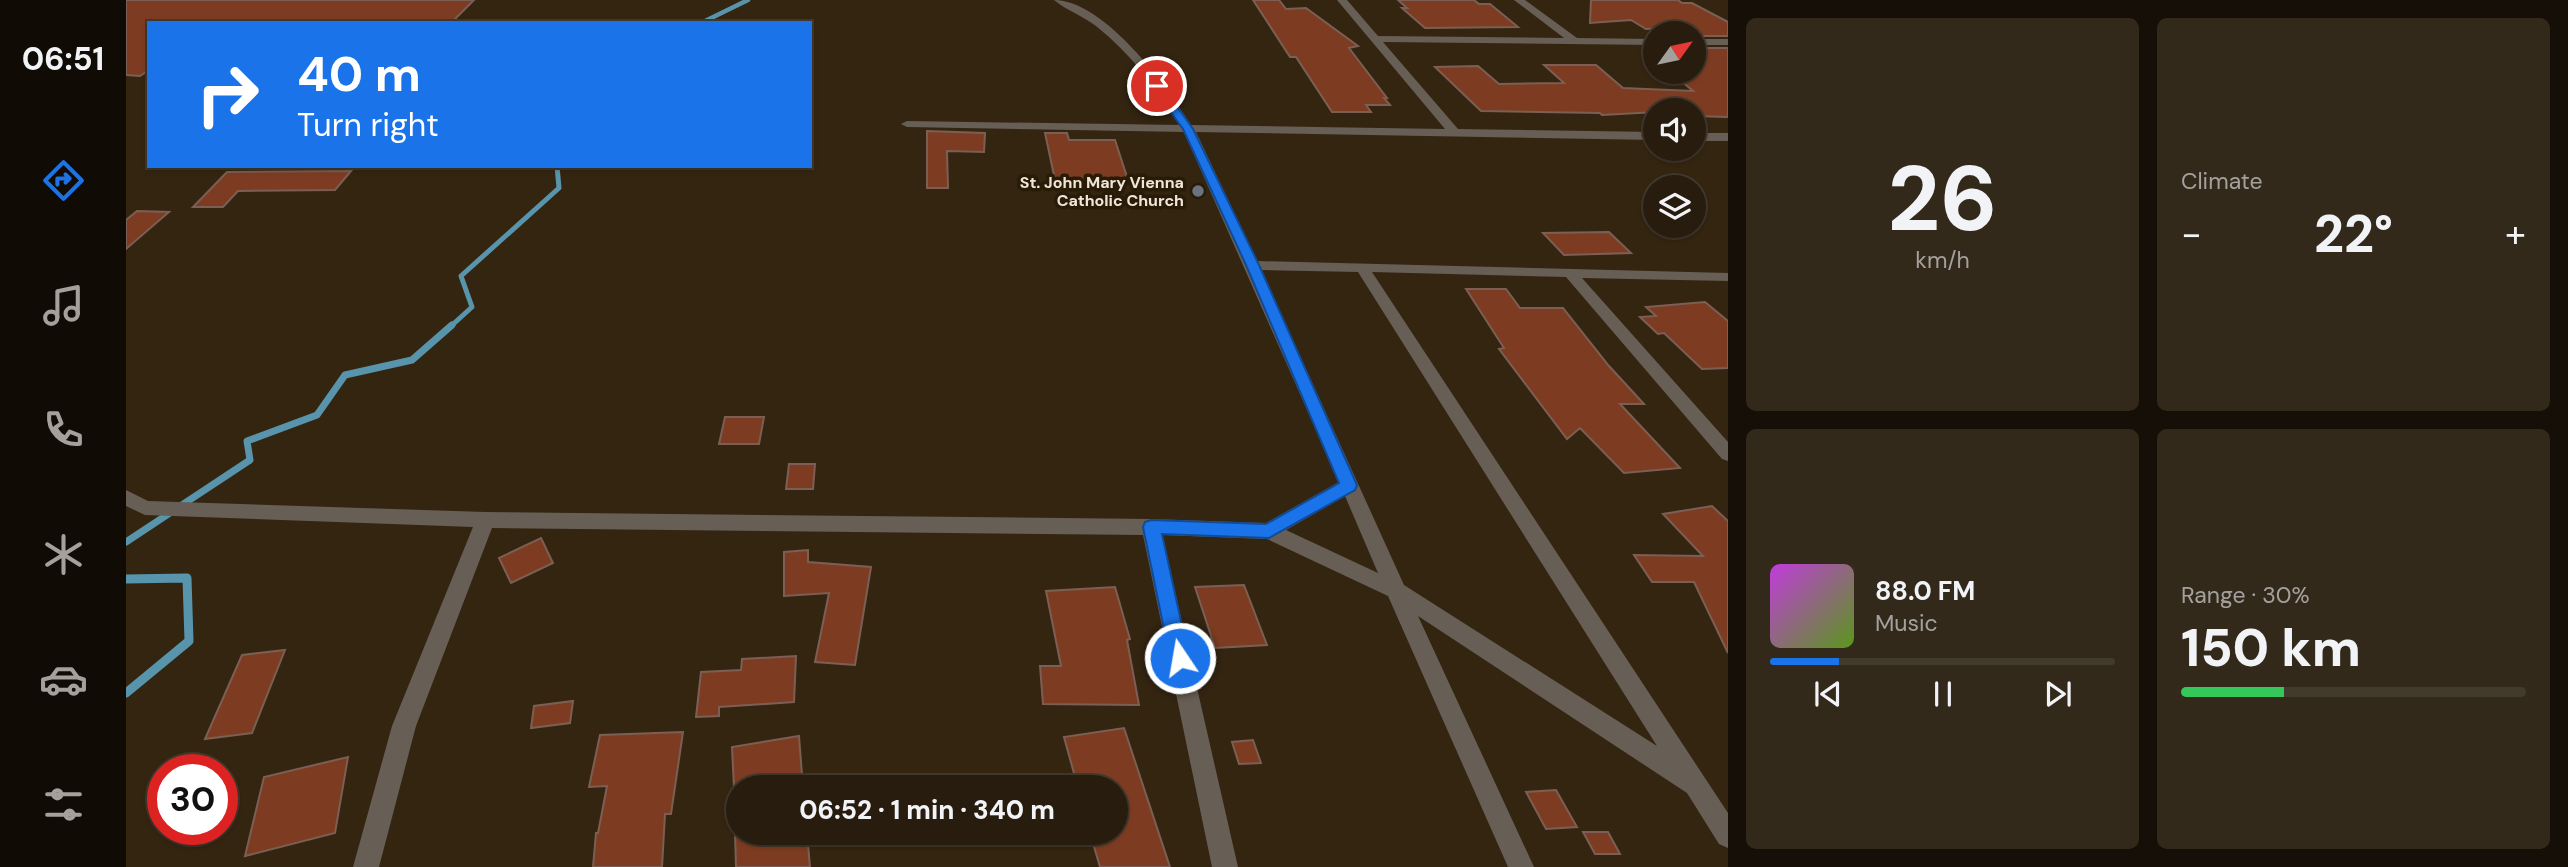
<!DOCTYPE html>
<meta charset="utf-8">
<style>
:root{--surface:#271c0d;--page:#33291b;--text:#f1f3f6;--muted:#a4a19d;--line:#433a2e;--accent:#1a73e8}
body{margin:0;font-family:"DM Sans",sans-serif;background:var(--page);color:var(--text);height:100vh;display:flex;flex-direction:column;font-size:26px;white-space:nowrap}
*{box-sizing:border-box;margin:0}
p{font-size:23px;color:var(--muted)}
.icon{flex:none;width:38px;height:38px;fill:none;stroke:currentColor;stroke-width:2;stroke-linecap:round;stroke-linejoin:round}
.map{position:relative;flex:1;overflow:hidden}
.details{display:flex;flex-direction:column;gap:18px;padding:18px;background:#150f07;width:840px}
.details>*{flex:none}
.hud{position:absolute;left:21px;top:21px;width:665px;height:147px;border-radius:0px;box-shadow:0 2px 5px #0004,0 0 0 2px var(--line);background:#1a73e8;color:#fff;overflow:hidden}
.needle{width:46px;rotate:57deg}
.tools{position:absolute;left:1517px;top:21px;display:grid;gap:14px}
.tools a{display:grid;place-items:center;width:63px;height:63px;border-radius:50%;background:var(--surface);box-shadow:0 2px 5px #0004,0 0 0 2px var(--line);font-size:35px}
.speed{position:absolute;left:21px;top:754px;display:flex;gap:14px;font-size:35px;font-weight:700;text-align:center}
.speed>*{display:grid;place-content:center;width:91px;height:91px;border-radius:50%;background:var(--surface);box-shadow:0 2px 5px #0004,0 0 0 2px var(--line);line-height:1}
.speed .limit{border:10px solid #d22;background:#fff;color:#111}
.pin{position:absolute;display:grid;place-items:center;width:60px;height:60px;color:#fff;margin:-30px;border:4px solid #fff;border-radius:50%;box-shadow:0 2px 7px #0007}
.me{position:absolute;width:77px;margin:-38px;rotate:348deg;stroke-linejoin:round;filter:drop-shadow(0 0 5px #0008)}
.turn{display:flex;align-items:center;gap:24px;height:147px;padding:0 35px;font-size:32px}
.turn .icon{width:91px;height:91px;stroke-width:2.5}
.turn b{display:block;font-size:49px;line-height:60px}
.big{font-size:52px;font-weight:800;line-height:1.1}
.details .card{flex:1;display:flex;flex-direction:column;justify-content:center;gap:10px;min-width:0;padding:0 24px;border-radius:10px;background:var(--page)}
.details .dial{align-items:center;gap:0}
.dial b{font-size:91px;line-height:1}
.song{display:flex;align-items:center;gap:21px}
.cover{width:84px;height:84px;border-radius:10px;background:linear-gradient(135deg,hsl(290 70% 55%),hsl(90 70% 35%))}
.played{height:7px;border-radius:4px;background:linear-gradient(90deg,var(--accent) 20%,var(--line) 20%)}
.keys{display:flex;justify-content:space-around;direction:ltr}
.heat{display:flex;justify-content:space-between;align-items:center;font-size:38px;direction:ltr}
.charge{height:10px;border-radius:5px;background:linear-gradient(90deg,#34c759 30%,var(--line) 0)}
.details .tiles{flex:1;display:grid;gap:18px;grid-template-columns:repeat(2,1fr)}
.trip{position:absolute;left:600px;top:775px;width:402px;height:70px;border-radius:35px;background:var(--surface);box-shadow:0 2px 5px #0004,0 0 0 2px var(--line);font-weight:800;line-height:70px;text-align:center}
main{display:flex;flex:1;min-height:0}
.menu{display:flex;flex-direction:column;width:126px;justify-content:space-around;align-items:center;background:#100b05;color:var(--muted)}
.menu .icon{width:49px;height:49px}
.menu .selected{color:var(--accent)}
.menu b{font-size:32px;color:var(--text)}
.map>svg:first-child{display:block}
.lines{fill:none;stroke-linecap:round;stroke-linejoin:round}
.stream-far3{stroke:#5895ac;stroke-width:4.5}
.stream-far2{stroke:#5895ac;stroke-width:5}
.stream-far1{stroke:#5895ac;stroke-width:7}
.stream{stroke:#5895ac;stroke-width:9}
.building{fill:#7d3c21;stroke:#7b5f54;stroke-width:2}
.street{fill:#675e55;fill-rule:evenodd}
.route{fill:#1a73e8;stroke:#114b97;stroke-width:2}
.worship-dot{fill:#6b7280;stroke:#291c07;stroke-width:2.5}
.labels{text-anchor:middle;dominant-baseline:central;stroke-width:7;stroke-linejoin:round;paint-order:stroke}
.far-poi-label{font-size:16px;font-weight:bold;fill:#efe5d9;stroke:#291c07;text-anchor:end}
</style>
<main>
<nav class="menu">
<b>06:51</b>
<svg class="icon selected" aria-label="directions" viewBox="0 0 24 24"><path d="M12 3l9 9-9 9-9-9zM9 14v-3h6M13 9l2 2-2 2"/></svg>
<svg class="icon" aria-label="music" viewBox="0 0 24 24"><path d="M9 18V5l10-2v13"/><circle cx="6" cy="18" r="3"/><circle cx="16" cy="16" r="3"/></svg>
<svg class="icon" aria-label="phone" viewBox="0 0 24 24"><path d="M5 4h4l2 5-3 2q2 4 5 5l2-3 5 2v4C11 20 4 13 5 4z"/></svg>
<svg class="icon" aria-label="climate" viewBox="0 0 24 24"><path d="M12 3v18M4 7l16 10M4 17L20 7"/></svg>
<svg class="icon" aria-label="car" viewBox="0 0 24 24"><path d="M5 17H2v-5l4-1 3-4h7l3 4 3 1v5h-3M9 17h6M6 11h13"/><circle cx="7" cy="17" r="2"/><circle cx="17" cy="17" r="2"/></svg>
<svg class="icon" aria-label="filters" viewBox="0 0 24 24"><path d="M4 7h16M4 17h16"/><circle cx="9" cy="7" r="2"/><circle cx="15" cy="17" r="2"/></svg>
</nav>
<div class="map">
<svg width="1602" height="867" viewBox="0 0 1602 867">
<rect width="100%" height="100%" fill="#342511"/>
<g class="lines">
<!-- stream-far3 -->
<path class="stream-far3" d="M 575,23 L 622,0"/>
<!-- stream-far2 -->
<path class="stream-far2" d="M 324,327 L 346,307 L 335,276 L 433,188 L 431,166"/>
<!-- stream-far1 -->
<path class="stream-far1" d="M 0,542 L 124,460 L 121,441 L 191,415 L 219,375 L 286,360 L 326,325"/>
<!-- stream -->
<path class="stream" d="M 0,579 L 61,578 L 63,641 L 0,693"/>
</g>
<!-- building -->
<path class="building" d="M 0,0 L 348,0 L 325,23 L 23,23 L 23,70 L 14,76 L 0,75 Z
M 1127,0 L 1153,0 L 1160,9 L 1180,8 L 1232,46 L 1223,48 L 1261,98 L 1258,98 L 1264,105 L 1240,105 L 1245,112 L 1206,112 L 1170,57 L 1164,57 Z
M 1272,0 L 1348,0 L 1353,4 L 1364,4 L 1392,27 L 1299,28 L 1276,8 L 1281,8 Z
M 1465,0 L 1552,0 L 1556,3 L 1566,3 L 1602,22 L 1602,36 L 1568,36 L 1568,33 L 1551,33 L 1543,28 L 1520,29 L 1505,20 L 1464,23 Z
M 1568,48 L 1602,48 L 1602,117 L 1568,116 L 1568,110 L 1476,115 L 1474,113 L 1355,111 L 1309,67 L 1352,66 L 1373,84 L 1438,83 L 1418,65 L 1470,65 L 1497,88 L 1567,91 L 1548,75 L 1569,76 Z
M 801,131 L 859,133 L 858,152 L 821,151 L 822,188 L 801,188 Z
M 919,133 L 941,133 L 943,140 L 989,140 L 1002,180 L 929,180 Z
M 225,171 L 209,190 L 112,191 L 97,207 L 67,207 L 101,172 Z
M 11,211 L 43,212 L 0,249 L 0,220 Z
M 1483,232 L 1505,253 L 1438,255 L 1417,233 Z
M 1340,289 L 1380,289 L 1394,308 L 1437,308 L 1483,366 L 1518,404 L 1494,404 L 1554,468 L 1498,473 L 1454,428 L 1441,439 L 1373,349 L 1378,348 Z
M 1579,302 L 1602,321 L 1602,368 L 1576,369 L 1538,333 L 1532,334 L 1514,317 L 1530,316 L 1520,307 Z
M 599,417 L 638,417 L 633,444 L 593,444 Z
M 663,464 L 689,464 L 687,489 L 660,489 Z
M 1586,506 L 1602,521 L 1602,653 L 1568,582 L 1526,582 L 1508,555 L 1577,556 L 1537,514 Z
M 415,538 L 427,563 L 385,583 L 373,558 Z
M 682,550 L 682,562 L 745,567 L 729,665 L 689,662 L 703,593 L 658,596 L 658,552 Z
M 1118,585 L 1141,645 L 1089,648 L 1069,587 Z
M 989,587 L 1004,639 L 1001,640 L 1013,705 L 917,704 L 914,666 L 935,666 L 920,591 Z
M 159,650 L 126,733 L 79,739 L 116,655 Z
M 670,656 L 668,702 L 593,707 L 593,716 L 570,717 L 575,672 L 615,670 L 616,659 Z
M 447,701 L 444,723 L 405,728 L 408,706 Z
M 998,728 L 1044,867 L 974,867 L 964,833 L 990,833 L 990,788 L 952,788 L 938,737 Z
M 557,732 L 545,814 L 539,814 L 536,867 L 467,867 L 470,833 L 472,833 L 481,786 L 463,787 L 474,735 Z
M 673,736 L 677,788 L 608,788 L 606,747 Z
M 1127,740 L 1135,763 L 1113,764 L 1106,742 Z
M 222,757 L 209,833 L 119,856 L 138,777 Z
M 1430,790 L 1451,827 L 1420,829 L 1400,792 Z
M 1457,832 L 1482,832 L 1494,854 L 1469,854 Z
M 609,833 L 681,833 L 684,867 L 610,867 Z"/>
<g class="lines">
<!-- street -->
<path class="street" d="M 928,0 C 978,0 1041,86 1065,125 L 1319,129 L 1211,0 L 1221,0 L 1252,36 L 1438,38 L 1388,0 L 1399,0 L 1451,38 L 1530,39 L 1530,45 L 1257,42 L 1332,129 L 1530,132 L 1530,140 L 1070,132 L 1131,261 L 1602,273 L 1602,281 L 1456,278 L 1602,442 L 1602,461 L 1596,459 L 1440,277 L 1246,272 L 1602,813 L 1602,848 L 1593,844 L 1561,793 L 1292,616 L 1408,867 L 1382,867 L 1262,596 L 1141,539 L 1036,535 L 1112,867 L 1086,867 L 1017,535 L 366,528 L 290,726 L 253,867 L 227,867 L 266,726 L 347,527 L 19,515 L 0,506 L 0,490 L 22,501 L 359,512 L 1025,519 L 1140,523 L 1213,482 L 1058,132 L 781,127 L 775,124 L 781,121 L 1054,125 C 1031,88 1004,53 970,26 C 957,16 940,10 928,0 ZM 1135,270 L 1232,272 L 1531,746 L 1278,585 ZM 1219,496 L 1252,573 L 1160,530 Z
M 1568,39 L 1602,39 L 1602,45 L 1568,45 Z
M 1568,133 L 1602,133 L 1602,141 L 1568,141 Z"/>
</g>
<!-- route -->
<path class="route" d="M 1031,83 L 1035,84 L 1067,129 L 1133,265 L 1231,485 L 1229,490 L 1143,538 L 1036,534 L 1063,658 L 1060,664 L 1054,667 L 1047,664 L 1044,658 L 1017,527 L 1019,522 L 1025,520 L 1140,524 L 1213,483 L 1120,265 L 1057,129 L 1026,86 Z"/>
<!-- markers -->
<circle class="worship-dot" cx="1072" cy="191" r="7"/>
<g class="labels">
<!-- far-poi labels -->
<g class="far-poi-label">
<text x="1058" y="182">St. John Mary Vienna<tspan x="1058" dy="18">Catholic Church</tspan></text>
</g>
</g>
</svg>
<div class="tools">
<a><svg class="needle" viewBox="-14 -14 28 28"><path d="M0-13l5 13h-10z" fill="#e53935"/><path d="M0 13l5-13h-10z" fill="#a4a19d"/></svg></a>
<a><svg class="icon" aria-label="sound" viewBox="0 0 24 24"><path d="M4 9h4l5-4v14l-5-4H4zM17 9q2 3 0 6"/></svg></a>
<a><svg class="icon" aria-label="layers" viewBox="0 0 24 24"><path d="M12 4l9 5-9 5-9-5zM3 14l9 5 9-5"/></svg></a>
</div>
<div class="speed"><div class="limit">30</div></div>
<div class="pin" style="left:1031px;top:86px;background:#d93025"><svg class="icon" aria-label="arrive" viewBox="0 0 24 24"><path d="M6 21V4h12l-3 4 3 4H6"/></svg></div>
<svg class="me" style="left:1054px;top:658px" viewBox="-20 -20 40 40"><circle r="17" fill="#1a73e8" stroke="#fff" stroke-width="3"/><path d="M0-11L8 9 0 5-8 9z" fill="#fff"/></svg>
<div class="trip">06:52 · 1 min · 340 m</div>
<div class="hud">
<div class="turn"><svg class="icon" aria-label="right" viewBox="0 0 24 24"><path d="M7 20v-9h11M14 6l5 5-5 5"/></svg><div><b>40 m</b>Turn right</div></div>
</div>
</div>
<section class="details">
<div class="tiles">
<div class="card dial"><b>26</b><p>km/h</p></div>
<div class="card"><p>Climate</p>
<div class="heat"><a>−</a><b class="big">22°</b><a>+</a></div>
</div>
<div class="card">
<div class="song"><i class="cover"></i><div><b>88.0 FM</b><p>Music</p></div></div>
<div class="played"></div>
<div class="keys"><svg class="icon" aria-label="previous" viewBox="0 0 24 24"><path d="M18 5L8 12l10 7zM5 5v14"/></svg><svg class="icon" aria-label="pause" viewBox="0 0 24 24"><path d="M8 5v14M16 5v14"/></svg><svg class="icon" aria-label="next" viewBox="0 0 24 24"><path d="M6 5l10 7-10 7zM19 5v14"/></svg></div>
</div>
<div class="card"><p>Range · 30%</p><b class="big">150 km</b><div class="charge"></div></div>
</div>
</section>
</main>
